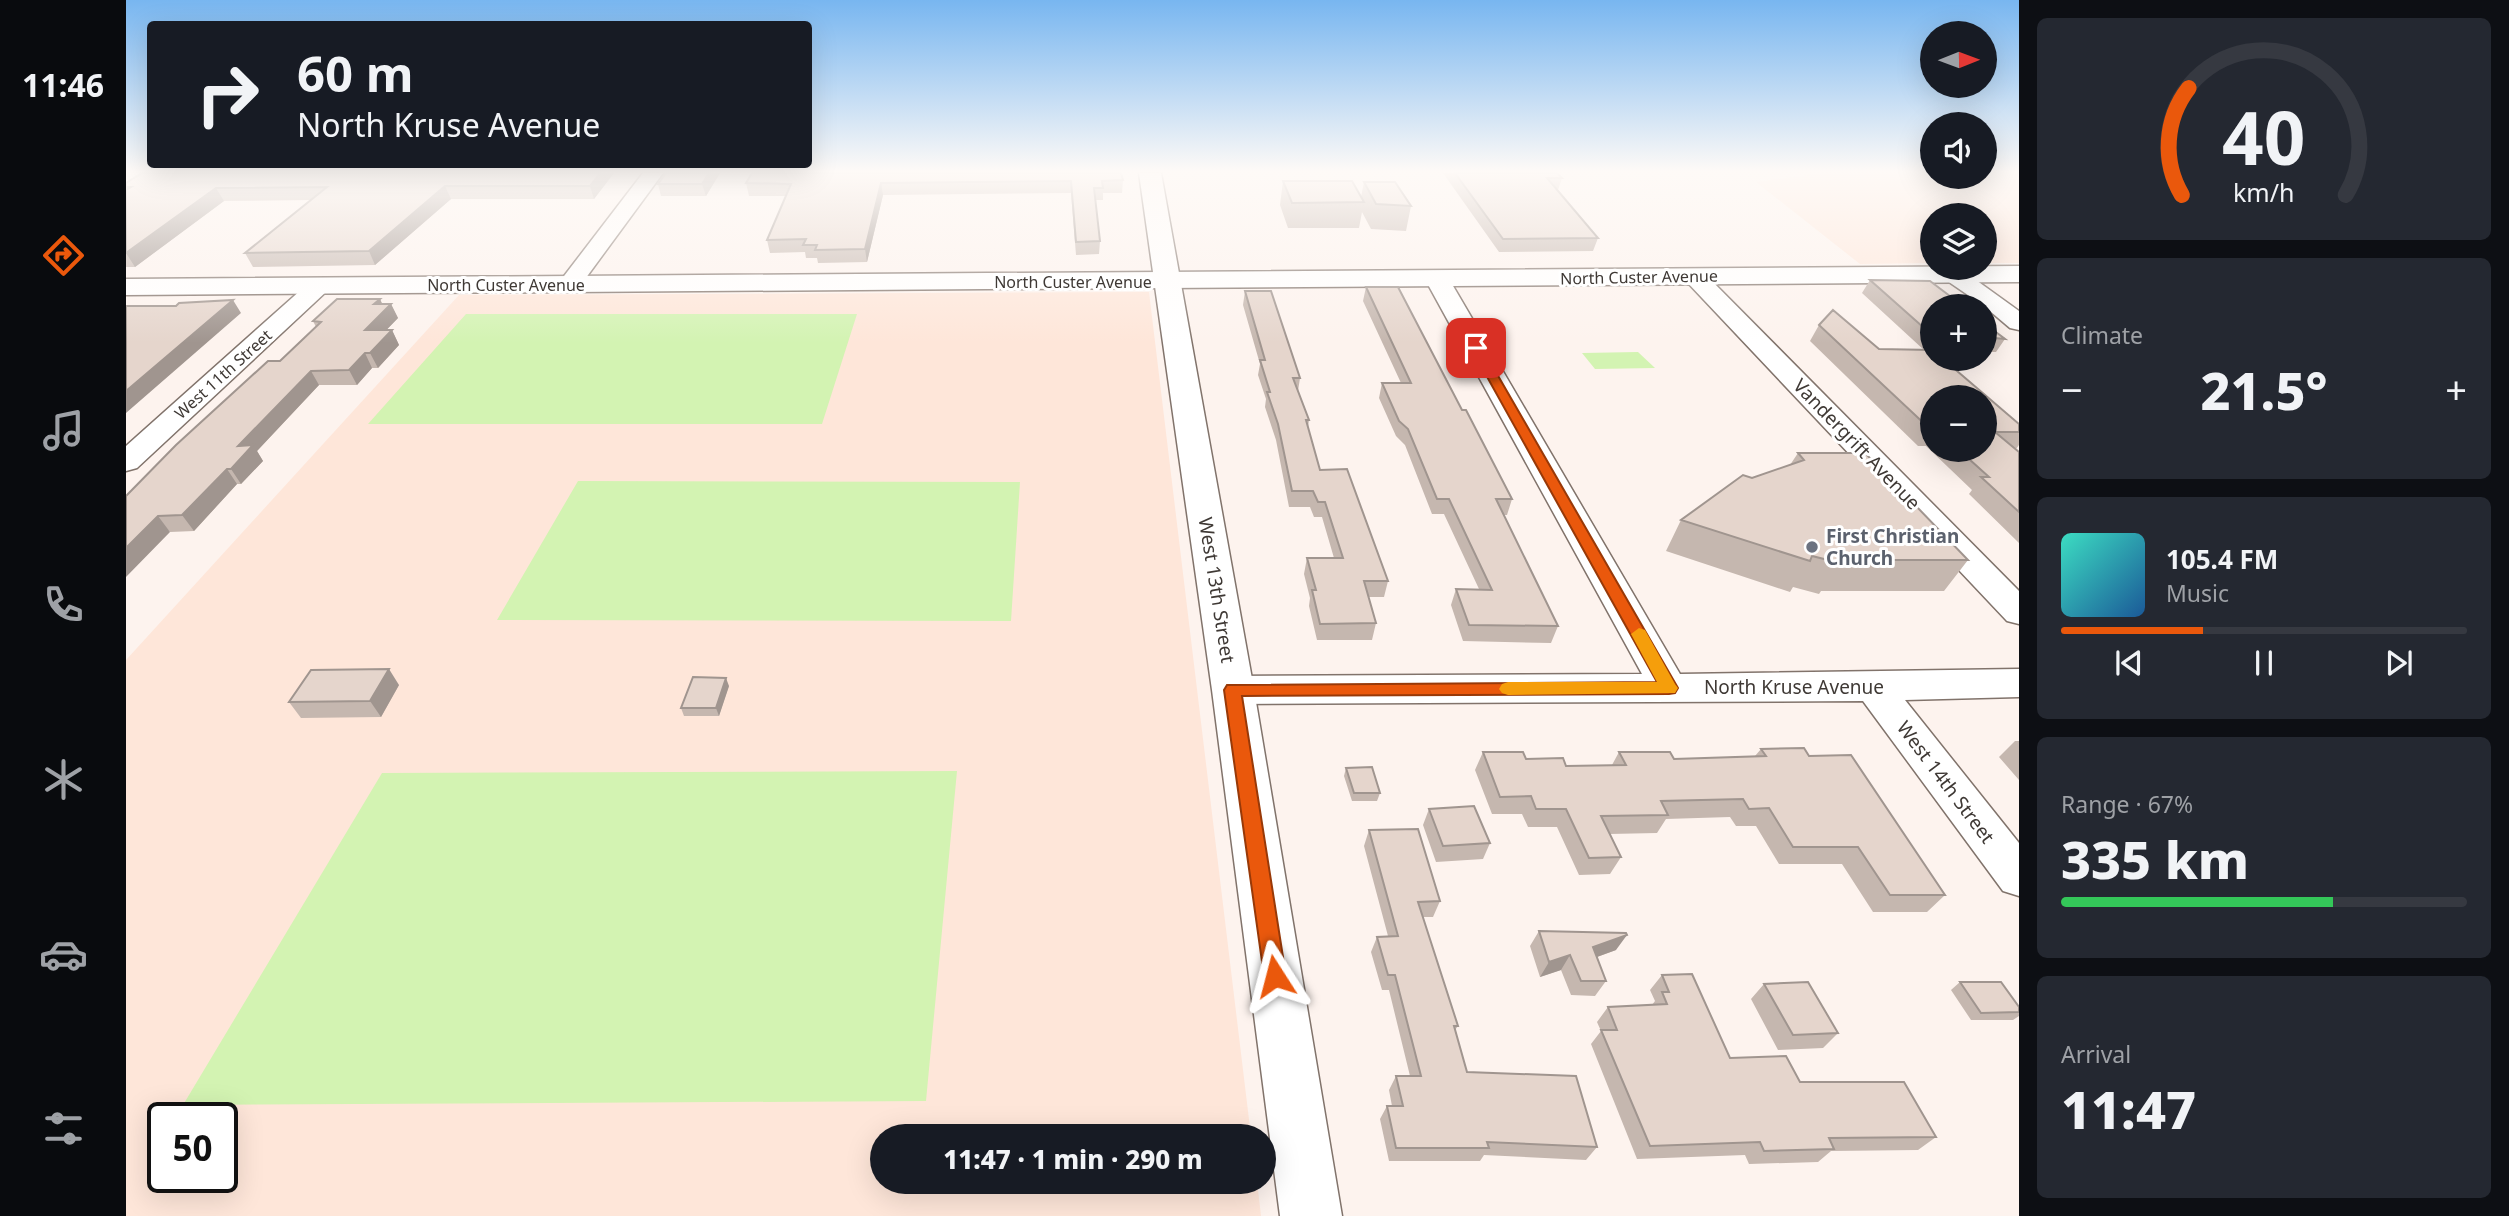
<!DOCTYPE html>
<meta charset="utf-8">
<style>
:root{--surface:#171b24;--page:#242831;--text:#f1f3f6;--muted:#9ea1a6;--line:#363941;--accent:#ea580c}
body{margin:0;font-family:"Noto Sans",sans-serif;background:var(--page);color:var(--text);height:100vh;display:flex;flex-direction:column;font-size:26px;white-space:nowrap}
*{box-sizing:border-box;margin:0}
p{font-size:23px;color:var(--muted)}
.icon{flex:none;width:38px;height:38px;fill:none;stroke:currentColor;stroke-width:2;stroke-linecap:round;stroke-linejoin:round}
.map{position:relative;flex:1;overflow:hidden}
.side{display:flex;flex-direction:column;gap:18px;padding:18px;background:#0d0f14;width:490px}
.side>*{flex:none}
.hud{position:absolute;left:21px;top:21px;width:665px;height:147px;border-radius:7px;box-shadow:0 7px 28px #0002;background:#171b24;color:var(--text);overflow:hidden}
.needle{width:46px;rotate:89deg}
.fabs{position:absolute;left:1794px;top:21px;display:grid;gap:14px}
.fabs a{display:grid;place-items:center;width:77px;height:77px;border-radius:50%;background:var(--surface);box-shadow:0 7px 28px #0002;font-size:35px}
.speed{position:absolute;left:21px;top:1102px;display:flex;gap:14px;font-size:35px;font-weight:700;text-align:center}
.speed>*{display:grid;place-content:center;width:91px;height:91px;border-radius:50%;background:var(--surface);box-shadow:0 7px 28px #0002;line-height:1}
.speed .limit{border:4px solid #111;border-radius:10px;background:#fff;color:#111}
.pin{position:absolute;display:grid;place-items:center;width:60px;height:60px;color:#fff;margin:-30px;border-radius:14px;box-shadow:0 4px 10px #0006}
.me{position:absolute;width:77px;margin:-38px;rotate:351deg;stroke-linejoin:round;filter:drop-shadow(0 0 5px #0008)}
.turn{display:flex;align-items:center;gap:24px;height:147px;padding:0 35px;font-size:32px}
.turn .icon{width:91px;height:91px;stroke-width:2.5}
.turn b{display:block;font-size:49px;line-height:60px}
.big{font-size:52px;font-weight:800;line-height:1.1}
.side .tile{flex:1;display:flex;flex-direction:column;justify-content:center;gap:10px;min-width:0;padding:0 24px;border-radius:10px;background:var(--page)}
.side .dial{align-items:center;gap:0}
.dial svg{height:182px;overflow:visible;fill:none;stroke:var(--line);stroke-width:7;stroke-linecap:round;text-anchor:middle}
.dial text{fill:var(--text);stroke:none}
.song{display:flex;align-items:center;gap:21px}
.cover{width:84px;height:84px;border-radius:10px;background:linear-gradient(135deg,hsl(170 70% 55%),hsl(210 70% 35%))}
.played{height:7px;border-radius:4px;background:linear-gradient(90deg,var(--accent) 35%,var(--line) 35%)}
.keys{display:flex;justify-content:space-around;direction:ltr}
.heat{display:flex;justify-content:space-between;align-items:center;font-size:38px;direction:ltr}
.charge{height:10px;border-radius:5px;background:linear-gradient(90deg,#34c759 67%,var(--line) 0)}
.trip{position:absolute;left:744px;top:1124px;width:406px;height:70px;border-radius:35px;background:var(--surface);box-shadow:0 7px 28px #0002;font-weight:800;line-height:70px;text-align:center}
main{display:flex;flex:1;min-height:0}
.dock{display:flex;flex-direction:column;width:126px;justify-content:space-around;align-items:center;background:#090b0e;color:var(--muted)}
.dock .icon{width:49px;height:49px}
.dock .active{color:var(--accent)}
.dock b{font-size:32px;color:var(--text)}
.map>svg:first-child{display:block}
.built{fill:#fee6d9;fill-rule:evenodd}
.green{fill:#d3f3b2}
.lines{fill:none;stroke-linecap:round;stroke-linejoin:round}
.minor-casing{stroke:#81736b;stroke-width:3}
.tertiary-casing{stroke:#81736b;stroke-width:3}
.secondary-casing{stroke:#81736b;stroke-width:3}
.minor{fill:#fff;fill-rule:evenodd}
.tertiary{fill:#fff;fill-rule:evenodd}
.secondary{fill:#fff;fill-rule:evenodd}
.wall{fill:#c5b7af;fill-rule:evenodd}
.shaded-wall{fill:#a0958f}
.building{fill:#e5d5cc;stroke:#a0958f;stroke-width:2}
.route{fill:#ea580c;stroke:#983908;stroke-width:2}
.slow{fill:#f59e0b}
.worship-dot{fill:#6b7280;stroke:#fff;stroke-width:2.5}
.labels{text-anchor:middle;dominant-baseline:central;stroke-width:6;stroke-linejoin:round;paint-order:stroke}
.far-street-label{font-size:16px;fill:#3f3935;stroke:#fff}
.street-label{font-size:19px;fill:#3f3935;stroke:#fff}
.worship-label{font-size:19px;font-weight:bold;fill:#5b616d;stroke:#fff;text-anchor:start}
</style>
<main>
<nav class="dock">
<b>11:46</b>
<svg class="icon active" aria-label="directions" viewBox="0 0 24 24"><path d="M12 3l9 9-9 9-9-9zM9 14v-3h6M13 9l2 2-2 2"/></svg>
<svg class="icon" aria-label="music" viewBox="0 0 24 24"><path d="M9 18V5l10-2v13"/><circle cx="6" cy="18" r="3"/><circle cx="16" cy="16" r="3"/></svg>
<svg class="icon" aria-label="phone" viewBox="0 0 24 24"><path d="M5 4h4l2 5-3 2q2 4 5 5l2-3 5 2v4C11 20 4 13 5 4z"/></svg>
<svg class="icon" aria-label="climate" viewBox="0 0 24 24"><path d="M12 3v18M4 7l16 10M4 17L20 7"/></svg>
<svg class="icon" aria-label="car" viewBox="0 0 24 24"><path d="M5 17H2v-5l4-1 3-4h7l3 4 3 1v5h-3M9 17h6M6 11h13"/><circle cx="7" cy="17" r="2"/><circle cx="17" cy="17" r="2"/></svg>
<svg class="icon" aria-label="filters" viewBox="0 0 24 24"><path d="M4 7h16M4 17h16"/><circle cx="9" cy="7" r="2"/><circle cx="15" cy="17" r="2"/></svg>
</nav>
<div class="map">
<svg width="1893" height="1216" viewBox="0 0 1893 1216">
<rect width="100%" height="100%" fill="#fdf3ee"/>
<!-- built -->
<path class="built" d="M 1697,173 L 1806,173 L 1806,177 L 1858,177 L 1859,173 L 1893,173 L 1893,263 L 1859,263 L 1858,215 L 1806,215 L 1806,263 L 1734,264 L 1630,182 Z
M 1023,292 L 1125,1136 L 756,1136 L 756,1181 L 1131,1181 L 1135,1216 L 0,1216 L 0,660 L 333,295 ZM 37,1118 L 96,1118 L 96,1178 L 37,1178 Z"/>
<!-- green -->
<path class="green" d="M 340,314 L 731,314 L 696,424 L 242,424 Z
M 1512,352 L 1529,368 L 1469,369 L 1456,353 Z
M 452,481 L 894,482 L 885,621 L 371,620 Z
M 831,771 L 800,1101 L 57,1105 L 256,773 Z"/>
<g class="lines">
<!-- minor casing -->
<g class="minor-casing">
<path id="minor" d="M 517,173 L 537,173 L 451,290 L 435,290 L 431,285 L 435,280 Z
M 1828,268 L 1836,270 L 1893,311 L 1893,330 L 1884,328 L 1858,306 L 1820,280 L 1816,275 L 1820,270 Z
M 1568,269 L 1576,271 L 1893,591 L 1893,624 L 1881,621 L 1560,281 L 1556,276 L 1560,271 Z
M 1311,272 L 1319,274 L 1323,279 L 1554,674 L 1893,669 L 1893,697 L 1779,700 L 1893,843 L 1893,896 L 1877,891 L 1737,701 L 1107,704 L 1094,700 L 1088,690 L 1094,680 L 1107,676 L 1516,674 L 1299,279 L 1303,274 Z
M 193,279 L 201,281 L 205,286 L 201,291 L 11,468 L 0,471 L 0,446 L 185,281 Z"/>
</g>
<!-- tertiary casing -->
<g class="tertiary-casing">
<path id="tertiary" d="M 1893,266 L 1893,282 L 0,295 L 0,279 Z"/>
</g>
<!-- secondary casing -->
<g class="secondary-casing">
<path id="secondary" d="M 1013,173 L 1035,173 L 1128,690 L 1216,1216 L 1154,1216 L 1086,690 Z"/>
</g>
<!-- minor -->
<use href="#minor" class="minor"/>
<!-- tertiary -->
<use href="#tertiary" class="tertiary"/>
<!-- secondary -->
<use href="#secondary" class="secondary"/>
</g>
<!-- wall -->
<path class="wall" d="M 488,173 L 468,199 L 325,199 L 249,265 L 127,267 L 119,253 L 185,200 L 98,201 L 9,267 L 0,267 L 0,183 Z
M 540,173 L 594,173 L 580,196 L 535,196 L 532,184 Z
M 1317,173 L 1431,173 L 1436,178 L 1432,190 L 1472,238 L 1467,251 L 1373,252 Z
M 997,180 L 996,193 L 977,193 L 977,200 L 969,200 L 974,241 L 973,254 L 950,255 L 945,193 L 757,195 L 741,262 L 692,263 L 691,258 L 680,258 L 679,252 L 644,253 L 641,240 L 660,196 L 623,196 L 620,183 Z
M 1157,181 L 1235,197 L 1238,182 L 1285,206 L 1280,231 L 1245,229 L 1236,212 L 1233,228 L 1162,228 L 1154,205 Z
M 1744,280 L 1806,306 L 1806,359 L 1821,359 L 1820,361 L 1893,424 L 1893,445 L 1890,449 L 1893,452 L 1893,543 L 1843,494 L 1846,490 L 1800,446 L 1792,446 L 1684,341 L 1693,325 L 1753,349 L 1798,350 L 1736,293 ZM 1806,397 L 1858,450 L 1806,450 Z
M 1240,287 L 1336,410 L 1386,499 L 1381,515 L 1377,515 L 1432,626 L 1425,643 L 1337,641 L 1325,605 L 1330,589 L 1353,589 L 1318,514 L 1306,514 L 1279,445 L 1270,436 L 1253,398 L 1256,383 L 1275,383 L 1237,301 Z
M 1119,291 L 1174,378 L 1172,391 L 1183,420 L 1182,427 L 1194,470 L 1262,581 L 1258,597 L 1242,597 L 1250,623 L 1246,640 L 1191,640 L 1183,606 L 1184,598 L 1178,574 L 1181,558 L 1208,558 L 1196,517 L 1188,517 L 1184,507 L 1163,507 L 1150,440 L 1139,407 L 1140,399 L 1132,375 L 1134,364 L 1117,305 Z
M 254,299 L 256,304 L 265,304 L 272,318 L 260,330 L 266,330 L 273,345 L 252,368 L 246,368 L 231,385 L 193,385 L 131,451 L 137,461 L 115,484 L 111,484 L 68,531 L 44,532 L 0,496 L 154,361 L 190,327 L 187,321 Z
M 1858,323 L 1879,339 L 1870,352 L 1858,352 Z
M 1672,453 L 1842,560 L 1818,591 L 1695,591 L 1693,594 L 1667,587 L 1664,592 L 1540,551 L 1555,520 L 1626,478 L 1664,465 Z
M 273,685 L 255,717 L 175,718 L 163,702 Z
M 603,686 L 593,716 L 558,716 L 555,708 Z
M 1889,741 L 1893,741 L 1893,780 L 1873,757 Z
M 1635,749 L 1683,756 L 1819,895 L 1801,912 L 1747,912 L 1716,864 L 1653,864 L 1630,826 L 1610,826 L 1604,817 L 1540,819 L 1531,833 L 1483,834 L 1495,857 L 1484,874 L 1453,875 L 1431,827 L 1402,827 L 1396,814 L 1366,814 L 1349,770 L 1357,752 L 1440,766 L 1486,765 L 1493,752 L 1548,759 L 1629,756 Z
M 1220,768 L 1254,793 L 1251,801 L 1226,801 L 1218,776 Z
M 1303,809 L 1364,843 L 1357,859 L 1310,862 L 1297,825 Z
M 1243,830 L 1314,901 L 1307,917 L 1297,917 L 1332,1026 L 1329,1030 L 1341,1072 L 1471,1147 L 1460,1160 L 1358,1155 L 1354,1161 L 1263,1161 L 1254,1119 L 1261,1106 L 1266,1106 L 1263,1090 L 1270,1076 L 1284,1076 L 1263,990 L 1256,990 L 1245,952 L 1251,937 L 1262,936 L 1238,846 Z
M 1413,931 L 1490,950 L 1471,957 L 1480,981 L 1469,996 L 1445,995 L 1435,970 L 1414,977 L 1404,946 Z
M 1536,975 L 1604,1058 L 1674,1082 L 1810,1137 L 1792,1150 L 1705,1151 L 1692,1162 L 1623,1164 L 1619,1155 L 1511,1159 L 1465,1044 L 1475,1031 L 1471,1022 L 1482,1007 L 1526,1005 L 1529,1001 L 1524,990 Z
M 1834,982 L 1893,1007 L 1893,1016 L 1887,1020 L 1845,1020 L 1825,990 Z
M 1638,984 L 1712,1033 L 1697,1048 L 1652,1050 L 1625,999 Z"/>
<!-- shaded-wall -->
<path class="shaded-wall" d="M 474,173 L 488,173 L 468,199 L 464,186 Z
M 583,173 L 594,173 L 580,196 L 576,184 Z
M 755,183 L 757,195 L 741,262 L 739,249 Z
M 319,186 L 325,199 L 249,265 L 243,251 Z
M 90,188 L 98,201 L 9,267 L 0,253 Z
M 254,299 L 259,310 L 265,304 L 272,318 L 246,345 L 239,330 L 248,304 Z
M 107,300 L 115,313 L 0,413 L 0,391 Z
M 266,330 L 273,345 L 252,368 L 244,353 Z
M 239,353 L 246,368 L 231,385 L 223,370 Z
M 185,371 L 193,385 L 131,451 L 137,461 L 115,484 L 105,469 L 112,446 Z
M 101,469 L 111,484 L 68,531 L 56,515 Z
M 32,516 L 44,532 L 0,577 L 0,548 Z
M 263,669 L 273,685 L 255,717 L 244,701 Z
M 600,678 L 603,686 L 593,716 L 590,708 Z
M 1501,935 L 1490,950 L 1457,962 L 1467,947 Z
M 1444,955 L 1435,970 L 1414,977 L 1423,962 Z"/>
<!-- building -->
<path class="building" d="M 16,173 L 474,173 L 464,186 L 319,186 L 243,251 L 119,253 L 201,187 L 90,188 L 0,253 L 0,190 L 5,187 L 0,187 L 0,183 Z
M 540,173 L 583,173 L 576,184 L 532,184 Z
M 626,173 L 995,173 L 997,180 L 976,181 L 977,188 L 968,188 L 974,241 L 950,242 L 945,181 L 755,183 L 739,249 L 689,250 L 691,245 L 677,245 L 680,239 L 641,240 L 665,184 L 620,183 Z
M 1329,173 L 1431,173 L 1436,178 L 1421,178 L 1472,238 L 1377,239 Z
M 1157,181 L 1226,181 L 1238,202 L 1166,203 Z
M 1238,182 L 1269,182 L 1285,206 L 1250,204 Z
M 1744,280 L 1804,281 L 1837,306 L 1806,306 L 1806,335 Z
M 1240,287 L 1272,287 L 1336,410 L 1340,410 L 1386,499 L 1370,499 L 1432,626 L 1343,625 L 1330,589 L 1366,590 L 1323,499 L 1311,499 L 1282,429 L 1273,421 L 1256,383 L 1285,383 Z
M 1119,291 L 1145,291 L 1174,378 L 1167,378 L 1183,420 L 1180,420 L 1194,470 L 1221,469 L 1262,581 L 1238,581 L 1250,623 L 1194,624 L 1186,590 L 1190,590 L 1181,558 L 1217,558 L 1199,502 L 1192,502 L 1187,491 L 1166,491 L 1152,424 L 1141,392 L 1144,392 L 1134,360 L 1139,360 Z
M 211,299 L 254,299 L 248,304 L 265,304 L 239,330 L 266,330 L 244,353 L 239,353 L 223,370 L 185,371 L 112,446 L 127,445 L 105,469 L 101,469 L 56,515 L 32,516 L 0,548 L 0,496 L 50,445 L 142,361 L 154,361 L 195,322 L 187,321 Z
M 107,300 L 0,391 L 0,306 L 50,306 L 53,303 Z
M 1707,310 L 1753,349 L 1806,350 L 1806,359 L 1817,359 L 1893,424 L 1893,432 L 1869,432 L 1893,452 L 1893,512 L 1855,477 L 1863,477 L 1833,450 L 1858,450 L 1858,397 L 1806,397 L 1806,429 L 1804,429 L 1693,325 Z
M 1858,323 L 1879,339 L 1858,337 Z
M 1672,453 L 1739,453 L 1842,560 L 1715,560 L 1714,563 L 1686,556 L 1684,561 L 1555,520 L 1617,475 L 1626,478 L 1678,460 Z
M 263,669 L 244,701 L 163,702 L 185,670 Z
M 567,677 L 600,678 L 590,708 L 555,708 Z
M 1678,748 L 1683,756 L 1725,755 L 1819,895 L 1764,895 L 1732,847 L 1667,847 L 1643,808 L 1623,809 L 1617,799 L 1535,801 L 1542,815 L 1475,816 L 1495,857 L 1463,858 L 1440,809 L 1410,809 L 1405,796 L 1374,797 L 1357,752 L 1397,752 L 1400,759 L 1437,758 L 1440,766 L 1500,765 L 1493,752 L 1544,752 L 1548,759 L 1640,756 L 1635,749 Z
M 1246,767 L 1254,793 L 1228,793 L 1220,768 Z
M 1348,806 L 1364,843 L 1317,846 L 1303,809 Z
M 1292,829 L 1314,901 L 1292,902 L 1332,1026 L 1328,1026 L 1341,1072 L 1450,1076 L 1471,1147 L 1361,1142 L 1363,1148 L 1270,1148 L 1261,1106 L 1277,1106 L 1270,1076 L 1295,1076 L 1269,975 L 1262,975 L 1251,937 L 1272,936 L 1243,830 Z
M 1413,931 L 1500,933 L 1501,935 L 1467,947 L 1480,981 L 1455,981 L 1444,955 L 1423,962 Z
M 1566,974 L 1604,1058 L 1660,1056 L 1674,1082 L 1778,1082 L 1810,1137 L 1703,1138 L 1708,1149 L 1638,1151 L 1634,1142 L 1524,1146 L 1475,1030 L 1491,1030 L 1482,1007 L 1541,1004 L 1536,992 L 1543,992 L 1536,975 Z
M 1682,982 L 1712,1033 L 1667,1035 L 1638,984 Z
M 1834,982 L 1875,982 L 1893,1007 L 1893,1012 L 1855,1013 Z"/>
<!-- sky -->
<linearGradient id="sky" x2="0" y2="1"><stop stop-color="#78b6f0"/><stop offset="0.5" stop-color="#fefaf7"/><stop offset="1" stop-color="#fefaf7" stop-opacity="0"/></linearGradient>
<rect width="1893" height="343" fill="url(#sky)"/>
<!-- route -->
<path class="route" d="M 1350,344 L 1356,348 L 1552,688 L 1549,693 L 1543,694 L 1116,696 L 1160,976 L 1157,983 L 1149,986 L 1141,983 L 1138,976 L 1098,690 L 1101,685 L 1531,682 L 1345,348 Z"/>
<!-- slow -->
<path class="slow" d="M 1513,628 L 1519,630 L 1549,684 L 1552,688 L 1549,693 L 1382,695 L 1376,693 L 1373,689 L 1376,684 L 1382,682 L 1531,682 L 1505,634 Z"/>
<!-- markers -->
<circle class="worship-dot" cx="1686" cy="547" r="7"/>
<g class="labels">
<!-- far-street labels -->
<g class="far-street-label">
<text transform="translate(1513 277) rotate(-1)">North Custer Avenue</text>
<text x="947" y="282">North Custer Avenue</text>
<text x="380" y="285">North Custer Avenue</text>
<text transform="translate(97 374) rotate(-42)">West 11th Street</text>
</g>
<!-- street labels -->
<g class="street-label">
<text transform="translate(1731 444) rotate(46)">Vandergrift Avenue</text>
<text transform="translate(1091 590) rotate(81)">West 13th Street</text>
<text x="1668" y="687">North Kruse Avenue</text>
<text transform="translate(1820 782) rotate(53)">West 14th Street</text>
</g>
<!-- worship labels -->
<g class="worship-label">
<text x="1700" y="536">First Christian<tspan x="1700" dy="22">Church</tspan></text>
</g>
</g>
</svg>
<div class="fabs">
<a><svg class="needle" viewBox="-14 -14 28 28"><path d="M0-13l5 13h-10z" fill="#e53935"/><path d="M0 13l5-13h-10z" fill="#9ea1a6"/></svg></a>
<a><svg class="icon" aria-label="sound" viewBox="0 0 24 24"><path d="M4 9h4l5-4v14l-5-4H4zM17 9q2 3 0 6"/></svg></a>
<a><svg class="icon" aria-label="layers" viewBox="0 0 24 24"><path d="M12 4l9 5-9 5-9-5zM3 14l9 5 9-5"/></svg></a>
<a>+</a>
<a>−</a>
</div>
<div class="speed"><div class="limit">50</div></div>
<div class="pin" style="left:1350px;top:348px;background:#d93025"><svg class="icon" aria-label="arrive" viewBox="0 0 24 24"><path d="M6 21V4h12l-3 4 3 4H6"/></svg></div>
<svg class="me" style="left:1149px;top:976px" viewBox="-20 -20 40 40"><path d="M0-17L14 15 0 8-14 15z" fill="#ea580c" stroke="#fff" stroke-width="4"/></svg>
<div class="trip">11:47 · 1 min · 290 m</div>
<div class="hud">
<div class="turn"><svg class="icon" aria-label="right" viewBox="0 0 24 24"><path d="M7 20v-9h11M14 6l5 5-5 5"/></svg><div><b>60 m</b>North Kruse Avenue</div></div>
</div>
</div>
<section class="side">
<div class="tile dial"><svg viewBox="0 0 100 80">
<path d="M14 69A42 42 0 1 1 86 69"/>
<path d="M14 69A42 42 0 0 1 17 22" stroke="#ea580c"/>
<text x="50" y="56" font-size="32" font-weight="700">40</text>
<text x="50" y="72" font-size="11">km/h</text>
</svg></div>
<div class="tile"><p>Climate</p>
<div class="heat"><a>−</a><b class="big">21.5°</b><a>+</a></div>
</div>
<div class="tile">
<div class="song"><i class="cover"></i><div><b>105.4 FM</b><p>Music</p></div></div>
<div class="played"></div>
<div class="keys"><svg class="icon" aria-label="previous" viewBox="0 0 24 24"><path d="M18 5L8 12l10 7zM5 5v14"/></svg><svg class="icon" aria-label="pause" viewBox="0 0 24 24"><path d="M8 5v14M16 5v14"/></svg><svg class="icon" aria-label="next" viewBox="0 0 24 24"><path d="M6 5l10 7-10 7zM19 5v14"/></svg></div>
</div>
<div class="tile"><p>Range · 67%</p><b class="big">335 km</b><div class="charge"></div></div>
<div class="tile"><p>Arrival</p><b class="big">11:47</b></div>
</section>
</main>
